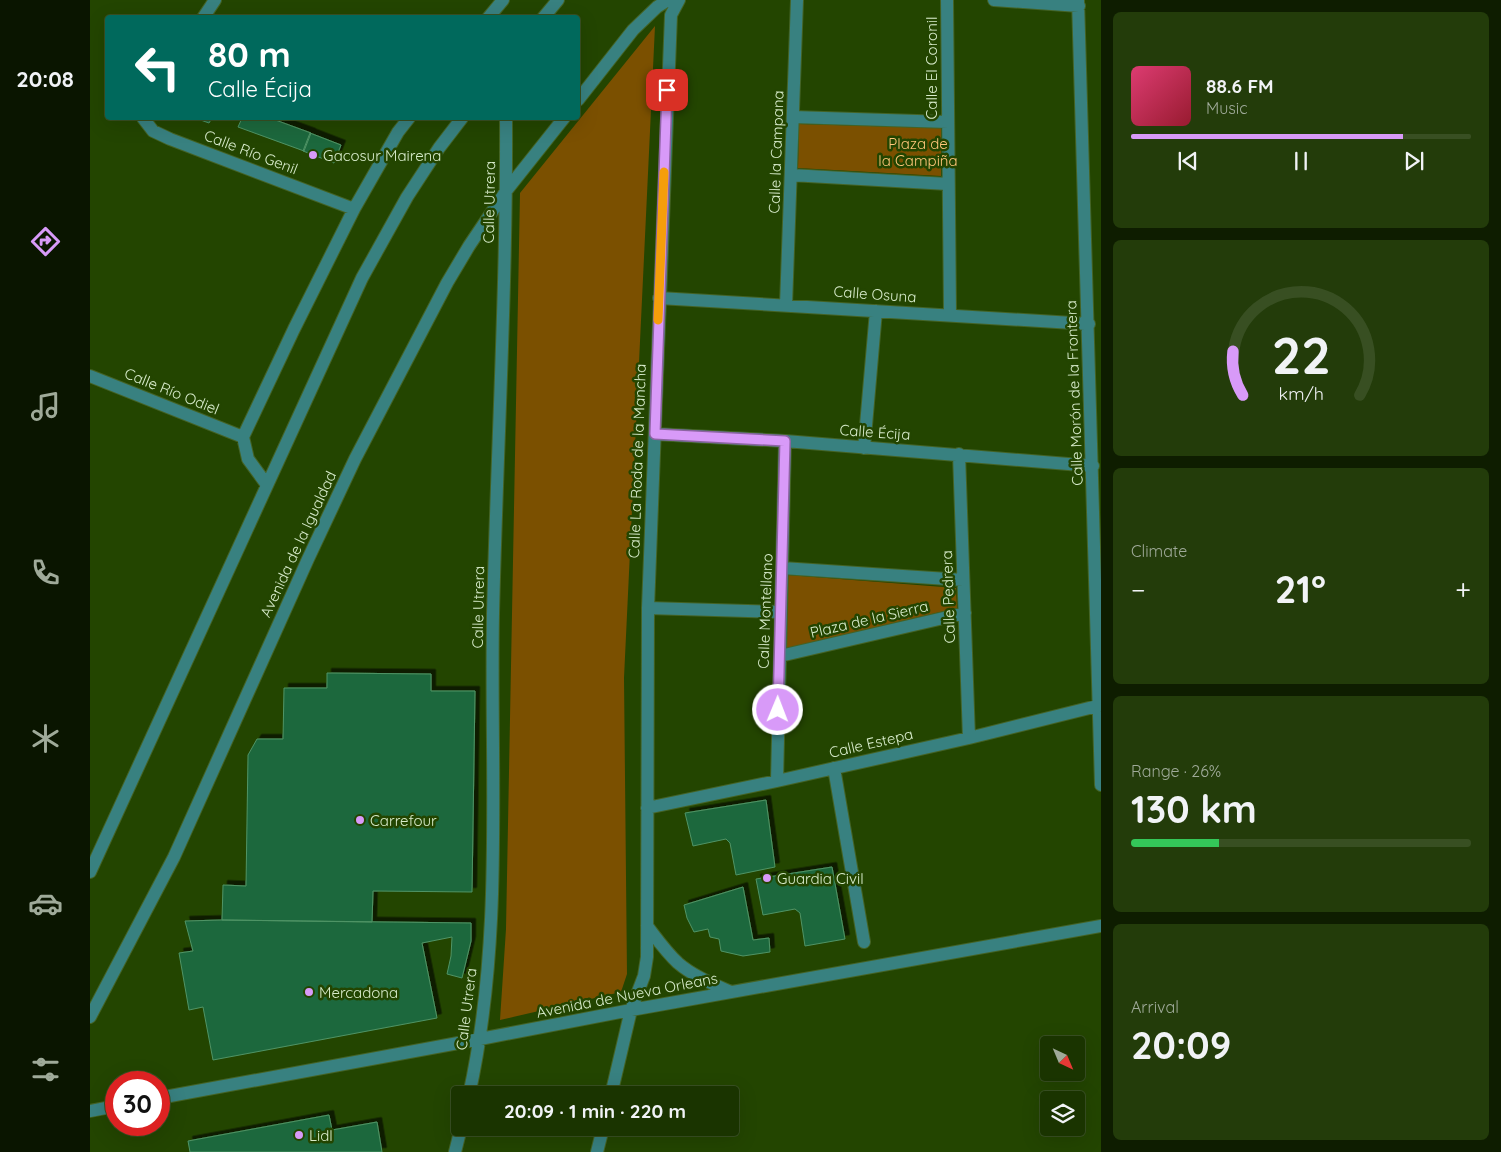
<!DOCTYPE html>
<meta charset="utf-8">
<style>
:root{--surface:#1a3400;--page:#233c0a;--text:#f1f3f6;--muted:#9faa99;--line:#384f22;--accent:#d89af8}
body{margin:0;font-family:Quicksand,sans-serif;background:var(--page);color:var(--text);height:100vh;display:flex;flex-direction:column;font-size:19px;white-space:nowrap}
*{box-sizing:border-box;margin:0}
p{font-size:16px;color:var(--muted)}
.icon{flex:none;width:28px;height:28px;fill:none;stroke:currentColor;stroke-width:2;stroke-linecap:round;stroke-linejoin:round}
.map{position:relative;flex:1;overflow:hidden}
.details{display:flex;flex-direction:column;gap:12px;padding:12px;background:#0e1d00;width:400px}
.details>*{flex:none}
.hud{position:absolute;left:15px;top:15px;width:475px;height:105px;border-radius:5px;box-shadow:0 5px 20px #0002,0 0 0 1px var(--line);background:#00695c;color:#fff;overflow:hidden}
.needle{width:32px;rotate:136deg}
.fabs{position:absolute;left:950px;top:1036px;display:grid;gap:10px}
.fabs a{display:grid;place-items:center;width:45px;height:45px;border-radius:5px;background:var(--surface);box-shadow:0 5px 20px #0002,0 0 0 1px var(--line);font-size:25px}
.speed{position:absolute;left:15px;top:1071px;display:flex;gap:10px;font-size:25px;font-weight:700;text-align:center}
.speed>*{display:grid;place-content:center;width:65px;height:65px;border-radius:50%;background:var(--surface);box-shadow:0 5px 20px #0002,0 0 0 1px var(--line);line-height:1}
.speed .limit{border:8px solid #d22;background:#fff;color:#111}
.pin{position:absolute;display:grid;place-items:center;width:42px;height:42px;color:#fff;margin:-21px;border-radius:10px;box-shadow:0 2px 8px #0006}
.me{position:absolute;width:55px;margin:-28px;rotate:1deg;stroke-linejoin:round;filter:drop-shadow(0 0 4px #0008)}
.turn{display:flex;align-items:center;gap:18px;height:105px;padding:0 20px;font-size:22px}
.turn .icon{width:65px;height:65px;stroke-width:2.5}
.turn b{display:block;font-size:35px;line-height:42px}
.big{font-size:38px;font-weight:700;line-height:1.1}
.details .widget{flex:1;display:flex;flex-direction:column;justify-content:center;gap:8px;min-width:0;padding:0 18px;border-radius:8px;background:var(--page)}
.details .dial{align-items:center;gap:0}
.dial svg{height:130px;overflow:visible;fill:none;stroke:var(--line);stroke-width:7;stroke-linecap:round;text-anchor:middle}
.dial text{fill:var(--text);stroke:none}
.song{display:flex;align-items:center;gap:15px}
.cover{width:60px;height:60px;border-radius:8px;background:linear-gradient(135deg,hsl(340 70% 55%),hsl(350 70% 35%))}
.played{height:5px;border-radius:2px;background:linear-gradient(90deg,var(--accent) 80%,var(--line) 80%)}
.keys{display:flex;justify-content:space-around;direction:ltr}
.heat{display:flex;justify-content:space-between;align-items:center;font-size:28px;direction:ltr}
.charge{height:8px;border-radius:4px;background:linear-gradient(90deg,#34c759 26%,var(--line) 0)}
.trip{position:absolute;left:361px;top:1086px;width:288px;height:50px;border-radius:5px;background:var(--surface);box-shadow:0 5px 20px #0002,0 0 0 1px var(--line);font-weight:700;line-height:50px;text-align:center}
main{display:flex;flex:1;min-height:0}
.tabs{display:flex;flex-direction:column;width:90px;justify-content:space-around;align-items:center;background:#0a1500;color:var(--muted)}
.tabs .icon{width:35px;height:35px}
.tabs .selected{color:var(--accent)}
.tabs b{font-size:22px;color:var(--text)}
.map>svg:first-child{display:block}
.green{fill:#7b5000}
.building{fill:#1f683d;stroke:#4f9466;filter:url(#shadow)}
.lines{fill:none;stroke-linecap:round;stroke-linejoin:round}
.minor-casing{stroke:#446325;stroke-width:14}
.minor{stroke:#388180;stroke-width:12}
.route-casing{stroke:#8c64a1;stroke-width:12}
.route{stroke:#d89af8;stroke-width:9}
.slow{stroke:#f59e0b;stroke-width:9}
.poi-dot{fill:#d89af8;stroke:#234500;stroke-width:2}
.labels{text-anchor:middle;dominant-baseline:central;stroke-width:5;stroke-linejoin:round;paint-order:stroke}
.street-label{font-size:15px;fill:#d8eccb;stroke:#234500}
.park-label{font-size:15px;fill:#ffc679;stroke:#234500}
.poi-label{font-size:15px;fill:#d8eccb;stroke:#234500;text-anchor:start}
</style>
<main>
<nav class="tabs">
<b>20:08</b>
<svg class="icon selected" aria-label="directions" viewBox="0 0 24 24"><path d="M12 3l9 9-9 9-9-9zM9 14v-3h6M13 9l2 2-2 2"/></svg>
<svg class="icon" aria-label="music" viewBox="0 0 24 24"><path d="M9 18V5l10-2v13"/><circle cx="6" cy="18" r="3"/><circle cx="16" cy="16" r="3"/></svg>
<svg class="icon" aria-label="phone" viewBox="0 0 24 24"><path d="M5 4h4l2 5-3 2q2 4 5 5l2-3 5 2v4C11 20 4 13 5 4z"/></svg>
<svg class="icon" aria-label="climate" viewBox="0 0 24 24"><path d="M12 3v18M4 7l16 10M4 17L20 7"/></svg>
<svg class="icon" aria-label="car" viewBox="0 0 24 24"><path d="M5 17H2v-5l4-1 3-4h7l3 4 3 1v5h-3M9 17h6M6 11h13"/><circle cx="7" cy="17" r="2"/><circle cx="17" cy="17" r="2"/></svg>
<svg class="icon" aria-label="filters" viewBox="0 0 24 24"><path d="M4 7h16M4 17h16"/><circle cx="9" cy="7" r="2"/><circle cx="15" cy="17" r="2"/></svg>
</nav>
<div class="map">
<svg width="1011" height="1152" viewBox="0 0 1011 1152">
<defs>
<filter id="shadow"><feDropShadow dx="4.5" dy="-4.5" stdDeviation="0" flood-color="#0009"/></filter>
</defs>
<rect width="100%" height="100%" fill="#234500"/>
<!-- green -->
<path class="green" d="M 565,26 L 534,678 L 537,974 L 531,992 L 410,1020 L 416,929 L 430,193 Z
M 709,124 L 851,128 L 851,176 L 708,168 Z
M 698,575 L 866,588 L 867,608 L 695,649 Z"/>
<!-- building -->
<path class="building" d="M 105,118 L 122,118 L 119,123 Z
M 152,118 L 180,118 L 221,133 L 214,151 L 148,127 Z
M 220,133 L 251,145 L 244,163 L 213,151 Z
M 237,673 L 341,674 L 341,691 L 385,691 L 382,892 L 283,891 L 282,922 L 132,920 L 133,885 L 156,886 L 158,755 L 167,739 L 193,739 L 194,688 L 237,688 Z
M 676,800 L 685,867 L 646,875 L 640,843 L 636,839 L 603,846 L 595,813 Z
M 742,867 L 755,939 L 715,946 L 710,913 L 705,909 L 673,915 L 666,879 Z
M 653,887 L 663,940 L 679,938 L 680,952 L 653,956 L 631,951 L 629,939 L 620,937 L 618,929 L 604,932 L 597,918 L 594,905 Z
M 132,920 L 381,923 L 381,941 L 372,978 L 357,974 L 361,956 L 362,937 L 332,943 L 347,1018 L 123,1060 L 113,1007 L 99,1010 L 89,953 L 103,951 L 95,921 Z
M 239,1115 L 242,1130 L 287,1122 L 292,1152 L 100,1152 L 98,1141 Z"/>
<g class="lines">
<!-- minor casing -->
<g class="minor-casing">
<path id="minor" d="M 857,0 L 860,315
M 904,0 L 989,6
M 988,0 L 1011,785
M 113,18 L 125,0
M 398,18 L 413,0
M 453,18 L 468,0
M 488,100 L 543,30 L 567,7 L 578,0
M 703,117 L 858,122
M 53,118 L 63,131 L 80,139 L 264,209
M 701,175 L 858,184
M 569,298 L 999,324
M 696,305 L 707,0
M 0,376 L 153,437
M 565,434 L 695,441 L 1003,466
M 774,448 L 786,311
M 869,454 L 879,738
M 177,485 L 158,459 L 153,437 L 204,329 L 264,209 L 308,132 L 319,118
M 692,568 L 873,580
M 558,608 L 691,612
M 690,656 L 875,613
M 744,768 L 774,942
M 687,781 L 695,441
M 557,808 L 687,781 L 879,738 L 1011,705
M 0,872 L 272,278 L 317,197 L 349,148 L 372,118
M 557,926 C 567,939 576,952 588,963 C 603,976 623,984 641,992
M 0,1017 L 84,857 L 218,559 L 265,459 L 357,283 L 379,246 L 416,191 L 474,118
M 379,1095 C 414,937 400,774 403,614 C 407,449 417,283 416,118
M 521,1095 L 541,1010 L 554,976 L 557,957 L 558,608 L 581,15 L 589,0
M 69,1098 L 390,1039 L 541,1010 L 1011,926
M 0,1111 L 26,1106
M 365,1152 L 371,1128
M 507,1152 L 513,1128"/>
</g>
<!-- minor -->
<use href="#minor" class="minor"/>
</g>
<g class="lines">
<!-- route casing -->
<g class="route-casing">
<path id="route" d="M 577,90 L 565,434 L 695,441 L 688,710"/>
</g>
<!-- route -->
<use href="#route" class="route"/>
<!-- slow -->
<path class="slow" d="M 568,320 L 574,172"/>
</g>
<!-- markers -->
<g class="poi-dot">
<circle cx="223" cy="155" r="5"/>
<circle cx="270" cy="820" r="5"/>
<circle cx="677" cy="878" r="5"/>
<circle cx="219" cy="992" r="5"/>
<circle cx="209" cy="1135" r="5"/>
</g>
<g class="labels">
<!-- street labels -->
<g class="street-label">
<text transform="translate(841 68) rotate(-90)">Calle El Coronil</text>
<text transform="translate(161 152) rotate(21)">Calle Río Genil</text>
<text transform="translate(686 152) rotate(-88)">Calle la Campana</text>
<text transform="translate(399 202) rotate(-89)">Calle Utrera</text>
<text transform="translate(785 294) rotate(4)">Calle Osuna</text>
<text transform="translate(82 391) rotate(22)">Calle Río Odiel</text>
<text transform="translate(984 393) rotate(-92)">Calle Morón de la Frontera</text>
<text transform="translate(785 432) rotate(4)">Calle Écija</text>
<text transform="translate(547 461) rotate(-88)">Calle La Roda de la Mancha</text>
<text transform="translate(208 544) rotate(-65)">Avenida de la Igualdad</text>
<text transform="translate(858 597) rotate(-92)">Calle Pedrera</text>
<text transform="translate(388 607) rotate(-89)">Calle Utrera</text>
<text transform="translate(675 611) rotate(-88)">Calle Montellano</text>
<text transform="translate(779 619) rotate(-13)">Plaza de la Sierra</text>
<text transform="translate(781 743) rotate(-13)">Calle Estepa</text>
<text transform="translate(537 995) rotate(-11)">Avenida de Nueva Orleans</text>
<text transform="translate(376 1009) rotate(-83)">Calle Utrera</text>
</g>
<!-- park labels -->
<g class="park-label">
<text x="828" y="143">Plaza de<tspan x="828" dy="17">la Campiña</tspan></text>
</g>
<!-- poi labels -->
<g class="poi-label">
<text x="233" y="155">Gacosur Mairena</text>
<text x="280" y="820">Carrefour</text>
<text x="687" y="878">Guardia Civil</text>
<text x="229" y="992">Mercadona</text>
<text x="219" y="1135">Lidl</text>
</g>
</g>
</svg>
<div class="fabs">
<a><svg class="needle" viewBox="-14 -14 28 28"><path d="M0-13l5 13h-10z" fill="#e53935"/><path d="M0 13l5-13h-10z" fill="#9faa99"/></svg></a>
<a><svg class="icon" aria-label="layers" viewBox="0 0 24 24"><path d="M12 4l9 5-9 5-9-5zM3 14l9 5 9-5"/></svg></a>
</div>
<div class="speed"><div class="limit">30</div></div>
<div class="pin" style="left:577px;top:90px;background:#d93025"><svg class="icon" aria-label="arrive" viewBox="0 0 24 24"><path d="M6 21V4h12l-3 4 3 4H6"/></svg></div>
<svg class="me" style="left:688px;top:710px" viewBox="-20 -20 40 40"><circle r="17" fill="#d89af8" stroke="#fff" stroke-width="3"/><path d="M0-11L8 9 0 5-8 9z" fill="#fff"/></svg>
<div class="trip">20:09 · 1 min · 220 m</div>
<div class="hud">
<div class="turn"><svg class="icon" aria-label="left" viewBox="0 0 24 24"><path d="M17 20v-9H6M10 6l-5 5 5 5"/></svg><div><b>80 m</b>Calle Écija</div></div>
</div>
</div>
<section class="details">
<div class="widget">
<div class="song"><i class="cover"></i><div><b>88.6 FM</b><p>Music</p></div></div>
<div class="played"></div>
<div class="keys"><svg class="icon" aria-label="previous" viewBox="0 0 24 24"><path d="M18 5L8 12l10 7zM5 5v14"/></svg><svg class="icon" aria-label="pause" viewBox="0 0 24 24"><path d="M8 5v14M16 5v14"/></svg><svg class="icon" aria-label="next" viewBox="0 0 24 24"><path d="M6 5l10 7-10 7zM19 5v14"/></svg></div>
</div>
<div class="widget dial"><svg viewBox="0 0 100 80">
<path d="M14 69A42 42 0 1 1 86 69"/>
<path d="M14 69A42 42 0 0 1 8 42" stroke="#d89af8"/>
<text x="50" y="56" font-size="32" font-weight="700">22</text>
<text x="50" y="72" font-size="11">km/h</text>
</svg></div>
<div class="widget"><p>Climate</p>
<div class="heat"><a>−</a><b class="big">21°</b><a>+</a></div>
</div>
<div class="widget"><p>Range · 26%</p><b class="big">130 km</b><div class="charge"></div></div>
<div class="widget"><p>Arrival</p><b class="big">20:09</b></div>
</section>
</main>
